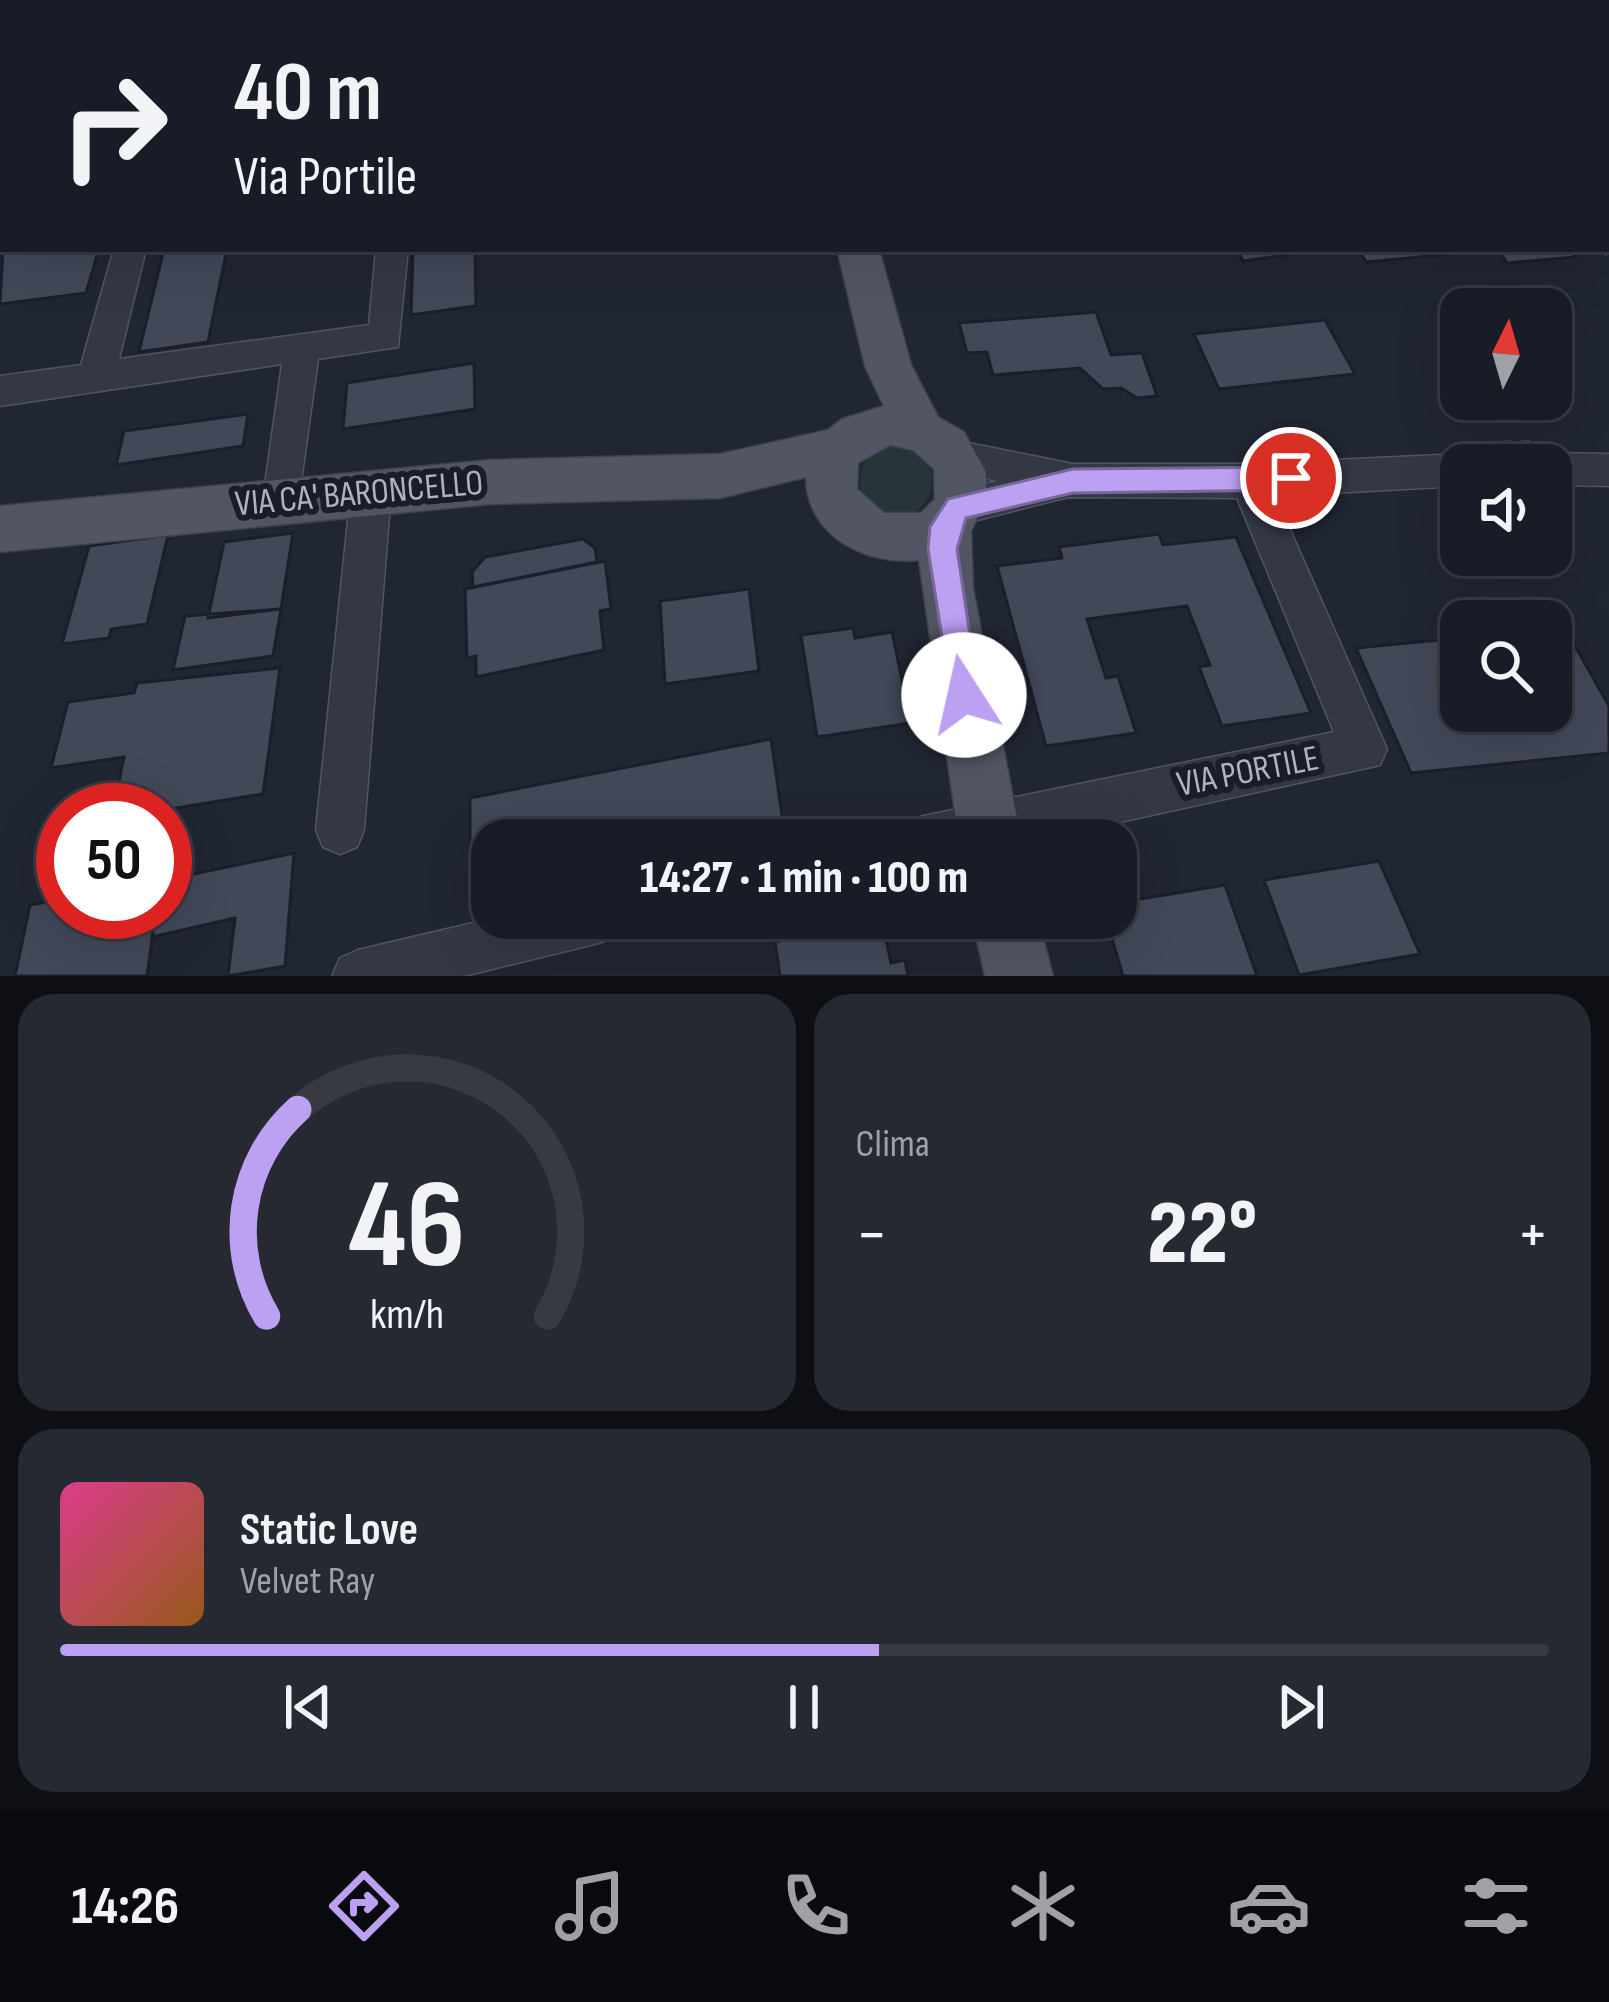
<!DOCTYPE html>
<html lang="it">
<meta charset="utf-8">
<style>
:root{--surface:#191c26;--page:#262932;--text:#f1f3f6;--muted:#9fa1a7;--line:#373a43;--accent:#bca0f2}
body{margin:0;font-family:"Sofia Sans Condensed",sans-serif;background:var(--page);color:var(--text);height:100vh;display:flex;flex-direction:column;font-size:45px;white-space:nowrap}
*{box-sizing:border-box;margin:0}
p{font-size:39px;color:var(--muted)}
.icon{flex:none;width:66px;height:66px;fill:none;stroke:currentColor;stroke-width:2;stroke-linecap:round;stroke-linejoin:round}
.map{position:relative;height:976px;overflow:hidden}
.drawer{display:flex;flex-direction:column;gap:18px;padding:18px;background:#0e0f15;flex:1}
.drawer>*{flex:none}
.banner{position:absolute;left:0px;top:0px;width:1611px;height:252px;box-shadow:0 12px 48px #0002,0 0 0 3px var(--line);background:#191c26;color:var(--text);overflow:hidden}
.needle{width:78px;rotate:5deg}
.tools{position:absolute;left:1440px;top:288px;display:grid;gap:24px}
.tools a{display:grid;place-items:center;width:132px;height:132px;border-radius:24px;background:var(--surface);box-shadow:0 12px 48px #0002,0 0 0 3px var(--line);font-size:60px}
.speed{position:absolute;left:36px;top:783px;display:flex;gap:24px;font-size:60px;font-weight:700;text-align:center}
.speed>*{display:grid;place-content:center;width:156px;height:156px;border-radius:50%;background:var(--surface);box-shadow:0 12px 48px #0002,0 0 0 3px var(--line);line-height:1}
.speed .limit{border:18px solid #d22;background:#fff;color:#111}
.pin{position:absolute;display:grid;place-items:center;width:102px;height:102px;color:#fff;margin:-51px;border:6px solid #fff;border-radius:50%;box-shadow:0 3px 12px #0007}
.me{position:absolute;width:132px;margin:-66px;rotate:350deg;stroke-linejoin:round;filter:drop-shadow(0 0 9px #0008)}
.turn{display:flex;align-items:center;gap:42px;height:252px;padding:0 36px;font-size:54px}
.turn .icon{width:156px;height:156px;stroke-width:2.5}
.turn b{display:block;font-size:84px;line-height:102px}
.big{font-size:90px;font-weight:800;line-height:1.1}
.drawer .widget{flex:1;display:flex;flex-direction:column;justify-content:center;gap:18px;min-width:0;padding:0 42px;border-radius:36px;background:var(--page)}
.drawer .dial{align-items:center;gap:0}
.dial svg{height:312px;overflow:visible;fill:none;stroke:var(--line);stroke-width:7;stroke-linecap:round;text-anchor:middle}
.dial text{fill:var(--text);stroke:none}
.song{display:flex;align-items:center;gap:36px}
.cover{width:144px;height:144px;border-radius:18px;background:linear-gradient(135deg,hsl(330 70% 55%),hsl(30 70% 35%))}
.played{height:12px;border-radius:6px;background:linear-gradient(90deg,var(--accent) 55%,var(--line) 55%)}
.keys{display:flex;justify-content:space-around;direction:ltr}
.heat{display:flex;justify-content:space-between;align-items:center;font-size:66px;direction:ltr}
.drawer .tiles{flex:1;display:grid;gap:18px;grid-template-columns:1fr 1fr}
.widget:last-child{grid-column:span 2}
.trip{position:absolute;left:471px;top:819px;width:666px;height:120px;border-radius:36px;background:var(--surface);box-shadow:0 12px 48px #0002,0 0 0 3px var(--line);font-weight:800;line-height:120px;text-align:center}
.tab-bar{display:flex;height:192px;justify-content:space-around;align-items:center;background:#0a0b0f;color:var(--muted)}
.tab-bar .icon{width:84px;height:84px}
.tab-bar .selected{color:var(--accent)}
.tab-bar b{font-size:54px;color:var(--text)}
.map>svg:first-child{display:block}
.green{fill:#273538}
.building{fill:#424858;stroke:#1b1f2a;stroke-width:3}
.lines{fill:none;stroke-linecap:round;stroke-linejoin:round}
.minor-casing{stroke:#515562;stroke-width:3}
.major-casing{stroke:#3d414d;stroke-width:3}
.path-far1{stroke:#445056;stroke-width:4.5;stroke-dasharray:8 8;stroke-linecap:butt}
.path{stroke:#445056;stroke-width:6;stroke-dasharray:9 9;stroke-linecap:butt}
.minor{fill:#343844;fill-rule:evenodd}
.major{fill:#525664;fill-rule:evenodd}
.route{fill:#bca0f2;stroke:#7a689d;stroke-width:3}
.labels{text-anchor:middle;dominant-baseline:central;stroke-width:12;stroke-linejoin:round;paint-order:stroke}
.street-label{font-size:36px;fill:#aeb2c1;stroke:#191d28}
</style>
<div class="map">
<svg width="1609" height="976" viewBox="0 0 1609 976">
<rect width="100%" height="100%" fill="#212633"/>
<!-- green -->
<path class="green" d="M860 481a36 36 0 1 1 72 0a36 36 0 1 1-72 0Z"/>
<!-- building -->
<path class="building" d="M 3,249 L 99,249 L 86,293 L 0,304 Z
M 164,249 L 227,249 L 208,342 L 139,352 Z
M 413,249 L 475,249 L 476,306 L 411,315 Z
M 1237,249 L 1313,249 L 1315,251 L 1243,261 Z
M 1358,249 L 1459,249 L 1462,253 L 1366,262 Z
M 1498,249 L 1570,249 L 1575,257 L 1507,263 Z
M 1096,312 L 1111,355 L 1142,353 L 1157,396 L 1137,398 L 1121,388 L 1103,389 L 1080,368 L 993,375 L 987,352 L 967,353 L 959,323 Z
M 1325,320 L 1355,374 L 1219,389 L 1194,334 Z
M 474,363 L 475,409 L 343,429 L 347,383 Z
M 248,414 L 243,446 L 116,465 L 124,431 Z
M 293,533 L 281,609 L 208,618 L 224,542 Z
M 1159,534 L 1163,545 L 1236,537 L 1311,713 L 1222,726 L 1199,667 L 1210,665 L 1187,606 L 1087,619 L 1106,678 L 1118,676 L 1136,733 L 1046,746 L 997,566 L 1062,558 L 1059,547 Z
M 168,535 L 147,624 L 111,629 L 109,638 L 62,644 L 89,546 Z
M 583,539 L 595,548 L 597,562 L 473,587 L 472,572 L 485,557 Z
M 605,561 L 611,609 L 600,611 L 604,650 L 476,677 L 476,656 L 467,658 L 465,589 Z
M 749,589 L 759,671 L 665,684 L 660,601 Z
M 281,609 L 273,656 L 173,670 L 185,616 Z
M 853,628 L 855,638 L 892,632 L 911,723 L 817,737 L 801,635 Z
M 1565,628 L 1609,706 L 1609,753 L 1411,773 L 1356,648 L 1461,638 L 1461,711 L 1551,711 L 1551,629 Z
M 280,668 L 263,794 L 164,810 L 113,810 L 124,757 L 51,768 L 68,702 L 134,693 L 137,683 Z
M 771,739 L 783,822 L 698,840 L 492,840 L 492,883 L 470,887 L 470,798 Z
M 294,853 L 285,966 L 228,976 L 235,918 L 152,937 L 156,912 L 165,912 L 165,880 Z
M 1379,861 L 1420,954 L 1299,975 L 1264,880 Z
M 1225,885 L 1257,976 L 1123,976 L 1106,918 L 1116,918 L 1116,903 Z
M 63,899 L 63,912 L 156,912 L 147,976 L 15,976 L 30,905 Z
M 882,920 L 891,963 L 905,960 L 908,976 L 780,976 L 775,942 Z"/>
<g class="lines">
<!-- minor casing -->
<g class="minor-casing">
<path id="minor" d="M 1379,0 L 1405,0 L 1407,3 L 1381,3 Z
M 1608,107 L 1609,108 L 1609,128 L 1608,127 Z
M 0,168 L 3,168 L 3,190 L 0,190 Z
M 114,249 L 146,249 L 119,359 L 369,325 L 376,249 L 408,249 L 398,347 L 318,359 L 297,511 L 283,516 L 269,511 L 263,499 L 282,364 L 0,406 L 0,376 L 81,365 Z
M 954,440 L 1073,464 L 1249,464 L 1461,454 L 1475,458 L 1478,465 L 1461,465 L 1461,486 L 1275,496 L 1387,749 L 1380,765 L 1038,840 L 899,840 L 906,823 L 923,816 L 1334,732 L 1237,498 L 1068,497 L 958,525 L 944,520 L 938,508 L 944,496 L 997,481 L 941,467 L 935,456 L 941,445 Z
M 1551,453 L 1609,454 L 1609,486 L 1551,485 L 1551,465 L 1534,465 Z
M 371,474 L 385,479 L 391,491 L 364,830 L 357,847 L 340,854 L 323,847 L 316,830 L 351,491 L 357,479 Z
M 494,918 L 624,918 L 617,936 L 599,943 L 464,976 L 332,976 L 340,958 L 358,950 Z"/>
</g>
<!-- major casing -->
<g class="major-casing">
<path id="major" d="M 732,0 L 768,0 L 770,3 L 734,3 Z
M 837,249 L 879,249 L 911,365 L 938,417 L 964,432 L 986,472 L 986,499 L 971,531 L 973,588 L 1021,840 L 959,840 L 919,560 C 867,566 806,536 806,477 L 720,498 L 490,504 L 0,552 L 0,506 L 490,460 L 720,454 L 828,430 L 842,419 L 884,406 L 865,366 ZM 890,445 L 913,450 L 934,469 L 935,499 L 921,513 L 884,513 L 857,489 L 858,463 Z
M 972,918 L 1038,918 L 1053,976 L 985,976 Z"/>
</g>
<!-- path-far1 -->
<path class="path-far1" d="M 1602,249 L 1609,258"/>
<!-- path -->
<path class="path" d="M 1485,444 L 1532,443"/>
<!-- minor -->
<use href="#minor" class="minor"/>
<!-- major -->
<use href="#major" class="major"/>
</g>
<!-- route -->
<path class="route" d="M 1291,467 L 1305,478 L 1291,490 L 1073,493 L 966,518 L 957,549 L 979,695 L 975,706 L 964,711 L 953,706 L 928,549 L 930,527 L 948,499 L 1073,469 Z"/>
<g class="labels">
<!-- street labels -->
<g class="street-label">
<text transform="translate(359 494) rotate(-5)">VIA CA' BARONCELLO</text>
<text transform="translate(1248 772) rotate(-11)">VIA PORTILE</text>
</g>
</g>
</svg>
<div class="tools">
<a><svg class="needle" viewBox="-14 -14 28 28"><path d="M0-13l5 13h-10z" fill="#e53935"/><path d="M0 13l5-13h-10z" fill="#9fa1a7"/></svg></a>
<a><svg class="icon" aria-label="sound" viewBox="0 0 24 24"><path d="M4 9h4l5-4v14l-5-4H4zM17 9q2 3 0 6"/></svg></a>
<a><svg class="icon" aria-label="search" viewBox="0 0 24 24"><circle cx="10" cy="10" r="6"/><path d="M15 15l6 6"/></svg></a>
</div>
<div class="speed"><div class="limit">50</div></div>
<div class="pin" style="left:1291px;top:478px;background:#d93025"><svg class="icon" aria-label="arrive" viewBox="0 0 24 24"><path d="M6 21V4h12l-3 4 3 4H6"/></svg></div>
<svg class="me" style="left:964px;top:695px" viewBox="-20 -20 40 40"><circle r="19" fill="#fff"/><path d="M0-13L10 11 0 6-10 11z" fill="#bca0f2"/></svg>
<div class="trip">14:27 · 1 min · 100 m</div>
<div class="banner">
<div class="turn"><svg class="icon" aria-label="right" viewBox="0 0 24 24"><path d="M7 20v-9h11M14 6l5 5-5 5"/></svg><div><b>40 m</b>Via Portile</div></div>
</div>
</div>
<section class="drawer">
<div class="tiles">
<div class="widget dial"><svg viewBox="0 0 100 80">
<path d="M14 69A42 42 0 1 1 86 69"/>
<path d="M14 69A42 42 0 0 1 22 16" stroke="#bca0f2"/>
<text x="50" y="56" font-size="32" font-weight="700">46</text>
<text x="50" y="72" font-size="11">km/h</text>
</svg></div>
<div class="widget"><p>Clima</p>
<div class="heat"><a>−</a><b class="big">22°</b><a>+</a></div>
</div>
<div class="widget">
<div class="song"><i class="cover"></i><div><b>Static Love</b><p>Velvet Ray</p></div></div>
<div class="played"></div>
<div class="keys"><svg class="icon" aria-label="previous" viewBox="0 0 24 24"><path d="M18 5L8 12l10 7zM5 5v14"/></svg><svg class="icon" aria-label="pause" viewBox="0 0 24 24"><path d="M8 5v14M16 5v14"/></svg><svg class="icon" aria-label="next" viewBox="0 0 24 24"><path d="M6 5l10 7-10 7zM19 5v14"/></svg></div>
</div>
</div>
</section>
<nav class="tab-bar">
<b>14:26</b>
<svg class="icon selected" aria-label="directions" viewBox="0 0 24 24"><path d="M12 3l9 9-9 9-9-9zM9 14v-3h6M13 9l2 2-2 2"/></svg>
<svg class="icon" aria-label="music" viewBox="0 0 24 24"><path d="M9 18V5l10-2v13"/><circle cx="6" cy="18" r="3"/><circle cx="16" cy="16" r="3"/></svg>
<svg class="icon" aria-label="phone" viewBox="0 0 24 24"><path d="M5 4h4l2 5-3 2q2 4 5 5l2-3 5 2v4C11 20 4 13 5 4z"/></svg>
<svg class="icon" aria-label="climate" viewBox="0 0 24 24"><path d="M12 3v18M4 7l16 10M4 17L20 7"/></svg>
<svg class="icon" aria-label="car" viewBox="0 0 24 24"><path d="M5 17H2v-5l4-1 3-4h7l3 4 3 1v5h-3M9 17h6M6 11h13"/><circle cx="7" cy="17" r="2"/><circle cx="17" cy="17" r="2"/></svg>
<svg class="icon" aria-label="filters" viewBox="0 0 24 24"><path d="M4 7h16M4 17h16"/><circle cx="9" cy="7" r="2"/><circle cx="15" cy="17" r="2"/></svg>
</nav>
